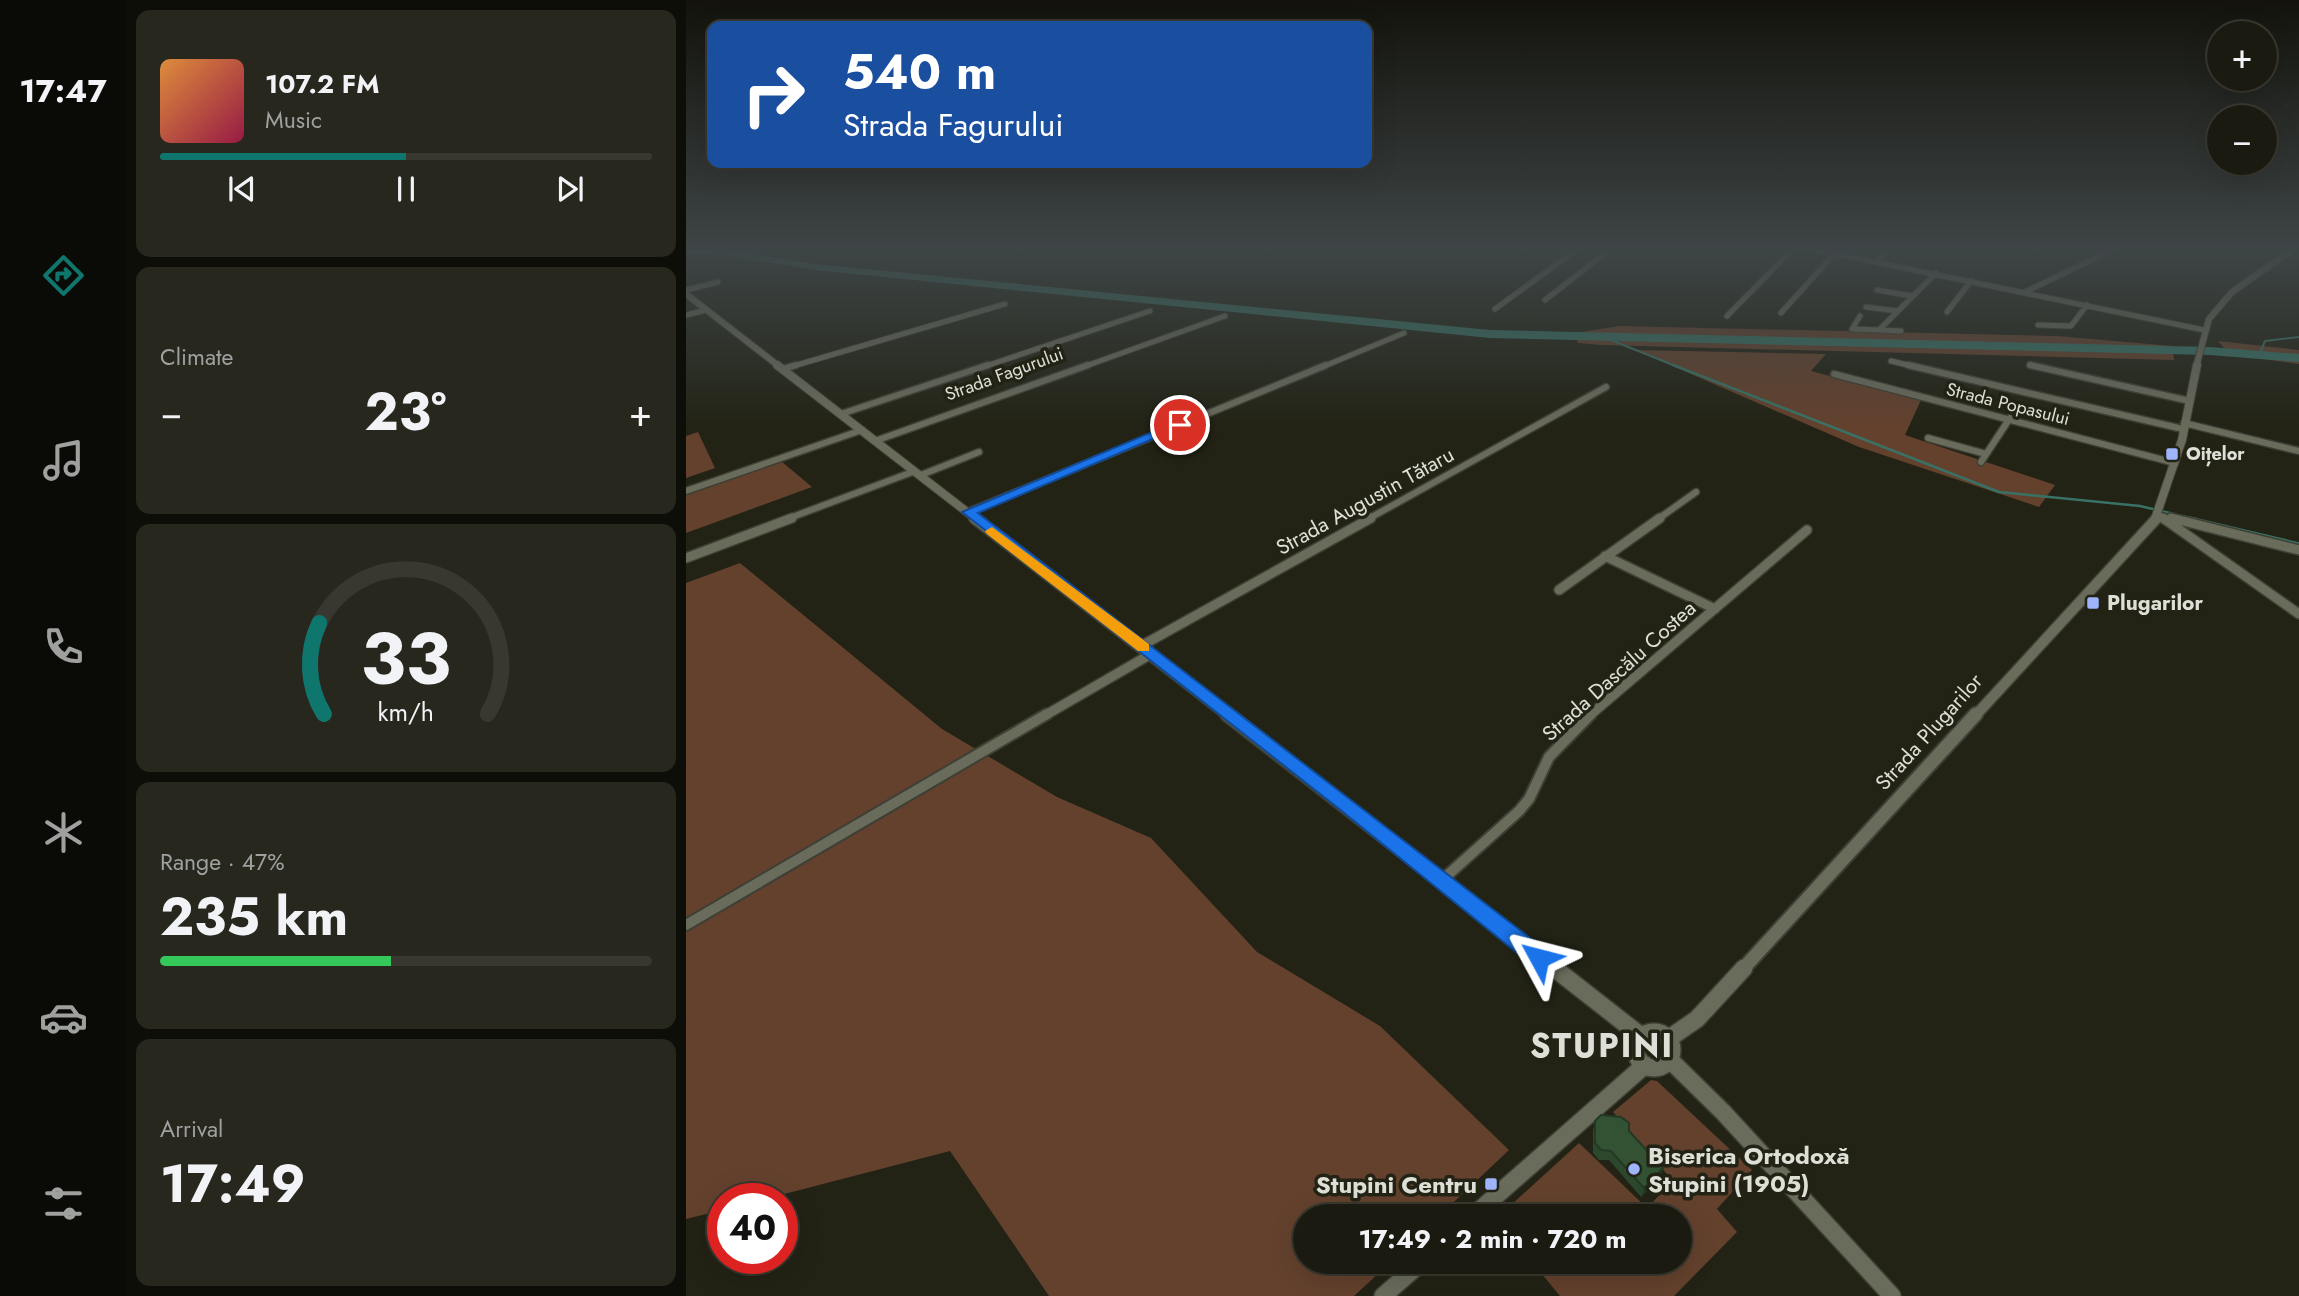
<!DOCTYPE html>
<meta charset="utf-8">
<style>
:root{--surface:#1a1a10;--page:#27271e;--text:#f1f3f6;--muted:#9fa19f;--line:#383830;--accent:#0f766e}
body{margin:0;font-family:Jost,sans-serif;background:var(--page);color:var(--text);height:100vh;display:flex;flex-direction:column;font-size:26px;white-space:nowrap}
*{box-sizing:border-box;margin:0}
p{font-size:23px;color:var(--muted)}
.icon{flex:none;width:38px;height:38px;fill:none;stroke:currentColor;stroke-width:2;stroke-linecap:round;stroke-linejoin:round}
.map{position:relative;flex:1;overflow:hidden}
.panel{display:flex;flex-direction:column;gap:10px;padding:10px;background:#0e0e09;width:560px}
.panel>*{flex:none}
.guide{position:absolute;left:21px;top:21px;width:665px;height:147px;border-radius:14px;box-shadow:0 7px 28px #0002,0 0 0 2px var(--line);background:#1a4fa0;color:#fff;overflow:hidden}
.controls{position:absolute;left:1521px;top:21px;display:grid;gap:14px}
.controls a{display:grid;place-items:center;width:70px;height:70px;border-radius:50%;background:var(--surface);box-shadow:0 7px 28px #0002,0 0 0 2px var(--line);font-size:35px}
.speed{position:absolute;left:21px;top:1183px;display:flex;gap:14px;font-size:35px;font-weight:700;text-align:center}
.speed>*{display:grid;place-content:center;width:91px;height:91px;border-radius:50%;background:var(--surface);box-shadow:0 7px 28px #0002,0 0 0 2px var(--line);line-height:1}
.speed .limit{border:10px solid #d22;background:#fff;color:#111}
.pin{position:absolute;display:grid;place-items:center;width:60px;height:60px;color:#fff;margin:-30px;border:4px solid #fff;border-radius:50%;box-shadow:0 2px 7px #0007}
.me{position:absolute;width:77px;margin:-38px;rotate:308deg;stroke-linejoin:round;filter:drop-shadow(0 0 5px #0008)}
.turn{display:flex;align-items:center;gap:24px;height:147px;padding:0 21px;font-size:32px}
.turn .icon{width:91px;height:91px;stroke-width:2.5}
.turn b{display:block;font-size:49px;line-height:60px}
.big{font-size:52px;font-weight:700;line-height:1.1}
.panel .tile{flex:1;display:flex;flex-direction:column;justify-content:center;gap:10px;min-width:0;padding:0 24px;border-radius:14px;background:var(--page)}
.panel .dial{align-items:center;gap:0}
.dial svg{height:182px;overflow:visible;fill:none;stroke:var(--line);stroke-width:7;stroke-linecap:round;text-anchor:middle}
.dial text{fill:var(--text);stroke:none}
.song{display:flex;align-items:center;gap:21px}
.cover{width:84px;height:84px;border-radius:10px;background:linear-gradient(135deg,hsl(30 70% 55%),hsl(340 70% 35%))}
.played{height:7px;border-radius:4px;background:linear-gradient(90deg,var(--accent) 50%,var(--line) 50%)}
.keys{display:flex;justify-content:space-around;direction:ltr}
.heat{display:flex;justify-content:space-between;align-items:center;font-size:38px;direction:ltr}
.charge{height:10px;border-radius:5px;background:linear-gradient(90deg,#34c759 47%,var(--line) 0)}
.trip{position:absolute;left:607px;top:1204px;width:399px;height:70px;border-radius:35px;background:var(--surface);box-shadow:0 7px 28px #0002,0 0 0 2px var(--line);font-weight:700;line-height:70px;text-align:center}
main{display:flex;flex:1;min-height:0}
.dock{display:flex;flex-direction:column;width:126px;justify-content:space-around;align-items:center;background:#0a0a06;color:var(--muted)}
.dock .icon{width:49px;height:49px}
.dock .selected{color:var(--accent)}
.dock b{font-size:32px;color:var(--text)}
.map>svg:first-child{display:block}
.green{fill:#63412d}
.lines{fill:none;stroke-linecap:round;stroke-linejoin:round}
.stream-far2{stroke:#397265;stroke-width:2}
.stream-far1{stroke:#397265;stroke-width:2.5}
.stream{stroke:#397265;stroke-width:3.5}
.river{fill:#397265;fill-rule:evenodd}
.minor-far3-casing{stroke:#3e3f35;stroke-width:7}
.minor-far2-casing{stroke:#3e3f35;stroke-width:9}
.minor-far1-casing{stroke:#3e3f35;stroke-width:12}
.minor-casing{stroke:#3e3f35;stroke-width:14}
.tertiary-far4-casing{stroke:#3e3f35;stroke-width:8}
.tertiary-far3-casing{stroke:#3e3f35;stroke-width:10}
.tertiary-far2-casing{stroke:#3e3f35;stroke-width:13}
.tertiary-far1-casing{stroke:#3e3f35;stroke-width:17}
.tertiary-casing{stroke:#3e3f35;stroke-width:20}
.minor-far3{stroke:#696b5b;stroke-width:5}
.minor-far2{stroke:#696b5b;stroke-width:6}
.minor-far1{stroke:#696b5b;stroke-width:9}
.minor{stroke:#696b5b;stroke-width:10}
.tertiary-far4{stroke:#696b5b;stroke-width:6}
.tertiary-far3{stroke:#696b5b;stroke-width:8}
.tertiary-far2{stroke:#696b5b;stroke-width:10}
.tertiary-far1{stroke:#696b5b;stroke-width:13}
.tertiary{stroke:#696b5b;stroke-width:17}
.wall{fill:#2b472c}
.shaded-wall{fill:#233924}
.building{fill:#325233;stroke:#233924;stroke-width:2}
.route{fill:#1a73e8;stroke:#114b97;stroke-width:2}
.slow{fill:#f59e0b}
.poi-dot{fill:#9eb4fd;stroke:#222315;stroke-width:2.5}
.labels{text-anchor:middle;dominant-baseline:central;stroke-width:7;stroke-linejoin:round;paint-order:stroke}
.far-street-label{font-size:18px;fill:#dee0d7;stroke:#222315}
.far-poi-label{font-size:18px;font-weight:bold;fill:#dee0d7;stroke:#222315;text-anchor:start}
.street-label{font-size:21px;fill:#dee0d7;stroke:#222315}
.poi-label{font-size:21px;font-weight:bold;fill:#dee0d7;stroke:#222315;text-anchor:start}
.near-poi-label{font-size:24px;font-weight:bold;fill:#dee0d7;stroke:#222315;text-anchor:start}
.near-district-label{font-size:33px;font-weight:bold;letter-spacing:2px;fill:#dee0d7;stroke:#222315}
</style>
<main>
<nav class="dock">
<b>17:47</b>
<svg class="icon selected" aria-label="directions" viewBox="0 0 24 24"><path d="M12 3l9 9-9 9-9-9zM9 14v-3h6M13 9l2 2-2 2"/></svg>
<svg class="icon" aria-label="music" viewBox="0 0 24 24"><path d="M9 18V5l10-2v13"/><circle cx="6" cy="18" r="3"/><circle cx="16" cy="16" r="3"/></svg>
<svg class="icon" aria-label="phone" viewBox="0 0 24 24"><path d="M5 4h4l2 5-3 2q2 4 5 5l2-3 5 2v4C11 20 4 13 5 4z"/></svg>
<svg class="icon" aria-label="climate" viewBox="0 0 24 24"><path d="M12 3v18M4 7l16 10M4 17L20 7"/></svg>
<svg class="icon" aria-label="car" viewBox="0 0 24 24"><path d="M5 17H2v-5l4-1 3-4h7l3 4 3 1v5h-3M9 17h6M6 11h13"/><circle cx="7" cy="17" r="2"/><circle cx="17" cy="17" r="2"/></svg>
<svg class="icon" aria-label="filters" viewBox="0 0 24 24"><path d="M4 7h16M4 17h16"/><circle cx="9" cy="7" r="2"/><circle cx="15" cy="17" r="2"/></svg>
</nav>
<section class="panel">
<div class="tile">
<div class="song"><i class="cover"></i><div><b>107.2 FM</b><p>Music</p></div></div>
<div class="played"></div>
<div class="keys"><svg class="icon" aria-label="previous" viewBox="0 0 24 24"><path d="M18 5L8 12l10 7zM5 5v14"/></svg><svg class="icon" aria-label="pause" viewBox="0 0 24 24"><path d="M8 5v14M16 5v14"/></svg><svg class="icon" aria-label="next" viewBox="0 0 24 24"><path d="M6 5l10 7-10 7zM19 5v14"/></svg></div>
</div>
<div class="tile"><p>Climate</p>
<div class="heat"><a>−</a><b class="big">23°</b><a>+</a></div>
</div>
<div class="tile dial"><svg viewBox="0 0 100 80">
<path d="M14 69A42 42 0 1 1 86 69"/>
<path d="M14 69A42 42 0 0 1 12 29" stroke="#0f766e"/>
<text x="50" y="56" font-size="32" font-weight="700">33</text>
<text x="50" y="72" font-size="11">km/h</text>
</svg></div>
<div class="tile"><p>Range · 47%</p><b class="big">235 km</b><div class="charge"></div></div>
<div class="tile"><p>Arrival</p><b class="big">17:49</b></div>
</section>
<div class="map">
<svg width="1613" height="1296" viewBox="0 0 1613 1296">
<rect width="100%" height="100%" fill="#222315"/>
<!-- green -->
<path class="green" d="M 934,326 L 1371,336 L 1486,346 L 1488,360 L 916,345 L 892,343 L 888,333 Z
M 1532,341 L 1613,350 L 1613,364 L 1543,354 Z
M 950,350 L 1140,354 L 1125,371 L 1235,400 L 1219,435 L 1369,485 L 1353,507 L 1173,447 Z
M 12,432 L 29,468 L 0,478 L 0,436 Z
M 95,461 L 126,487 L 0,533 L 0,494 Z
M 54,563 L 256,729 L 371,797 L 465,838 L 571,952 L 694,1026 L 823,1150 L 753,1216 L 620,1216 L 620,1262 L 705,1262 L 668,1296 L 363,1296 L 264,1151 L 79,1199 L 37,1199 L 37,1210 L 0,1219 L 0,583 Z
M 965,1080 L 971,1081 L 1066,1170 L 1031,1209 L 1051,1232 L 988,1296 L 874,1296 L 846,1262 L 994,1262 L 994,1216 L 813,1216 L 893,1143 L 961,1208 L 987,1181 L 927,1112 Z"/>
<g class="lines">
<!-- stream-far2 -->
<path class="stream-far2" d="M 920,338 L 992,367
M 1247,346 L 1256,342
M 1574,353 L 1579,341 L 1613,337"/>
<!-- stream-far1 -->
<path class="stream-far1" d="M 987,365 L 1313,492 L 1454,506 L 1488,514
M 1496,516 L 1510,519"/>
<!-- stream -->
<path class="stream" d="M 1503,518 L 1613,544"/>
<!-- river -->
<path class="river" d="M 0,248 L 43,250 L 129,264 L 804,330 L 1524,347 L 1613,354 L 1613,362 L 1524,355 L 804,338 L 129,270 L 43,256 L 0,254 Z"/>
<!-- minor-far3 casing -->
<g class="minor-far3-casing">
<path id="minor-far3" d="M 1121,248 L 1518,330
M 1190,261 L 1206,248
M 0,290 L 32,282
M 1191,290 L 1226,296
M 1339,292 L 1430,248
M 859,300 L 926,248
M 1180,307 L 1211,311
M 809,309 L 893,248
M 1261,312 L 1285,281
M 1095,313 L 1150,252
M 0,315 L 20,310
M 1041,316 L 1108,248
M 1174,316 L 1166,329 L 1193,330 L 1250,273
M 1352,325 L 1385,326 L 1401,305
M 1193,330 L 1215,331
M 1205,361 L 1230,367
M 1344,365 L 1352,367
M 104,367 L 319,304
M 297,367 L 464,311
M 397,367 L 539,316
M 636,367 L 718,333"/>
</g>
<!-- minor-far2 casing -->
<g class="minor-far2-casing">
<path id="minor-far2" d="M 1222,365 L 1497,429
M 1344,365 L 1504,401
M 97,369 L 110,365
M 1148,374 L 1489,463
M 155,414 L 302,365
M 1498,423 L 1613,451
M 1242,438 L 1300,454
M 189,441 L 402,365
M 1295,462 L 1324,418
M 235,475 L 293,452
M 0,491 L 176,430
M 282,512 L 640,365
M 1473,515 L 1479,519
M 1485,518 L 1491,519
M 101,519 L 229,471
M 682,519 L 920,387
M 972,519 L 1010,492"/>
</g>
<!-- minor-far1 casing -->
<g class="minor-far1-casing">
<path id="minor-far1" d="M 1477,518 L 1613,614
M 1485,518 L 1613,550
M 919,556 L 1029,609
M 0,558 L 106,518
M 873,590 L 974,518
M 455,646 L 685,518
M 358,716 L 465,654
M 903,716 L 1121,530"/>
</g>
<!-- minor casing -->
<g class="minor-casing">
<path id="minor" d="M 755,881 L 833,811 L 843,799 L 863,757 L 905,714
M 0,925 L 361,714"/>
</g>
<!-- tertiary-far4 casing -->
<g class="tertiary-far4-casing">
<path id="tertiary-far4" d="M 0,294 L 94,367
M 1510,367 L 1523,319 L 1546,292 L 1609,248"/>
</g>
<!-- tertiary-far3 casing -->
<g class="tertiary-far3-casing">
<path id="tertiary-far3" d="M 91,365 L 290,519
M 1469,519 L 1496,440 L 1511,365"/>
</g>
<!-- tertiary-far2 casing -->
<g class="tertiary-far2-casing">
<path id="tertiary-far2" d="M 288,518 L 543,716
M 1289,716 L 1471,518"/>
</g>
<!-- tertiary-far1 casing -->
<g class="tertiary-far1-casing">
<path id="tertiary-far1" d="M 541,714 L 870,970
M 1056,970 L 1290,714"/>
</g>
<!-- tertiary casing -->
<g class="tertiary-casing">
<path id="tertiary" d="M 868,968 L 955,1036
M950 1050a18 18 0 1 1 36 0a18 18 0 1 1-36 0Z
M 982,1039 L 1011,1019 L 1058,968
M 985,1061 L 1037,1112 L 1206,1296
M 787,1216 L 959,1065
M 697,1296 L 736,1262"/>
</g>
<!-- minor-far3 -->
<use href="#minor-far3" class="minor-far3"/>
<!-- minor-far2 -->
<use href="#minor-far2" class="minor-far2"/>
<!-- minor-far1 -->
<use href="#minor-far1" class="minor-far1"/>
<!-- minor -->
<use href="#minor" class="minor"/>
<!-- tertiary-far4 -->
<use href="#tertiary-far4" class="tertiary-far4"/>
<!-- tertiary-far3 -->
<use href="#tertiary-far3" class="tertiary-far3"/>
<!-- tertiary-far2 -->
<use href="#tertiary-far2" class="tertiary-far2"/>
<!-- tertiary-far1 -->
<use href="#tertiary-far1" class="tertiary-far1"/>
<!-- tertiary -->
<use href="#tertiary" class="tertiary"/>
</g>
<!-- wall -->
<path class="wall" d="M 909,1121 L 943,1131 L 977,1168 L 974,1178 L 955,1197 L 923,1160 L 913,1160 L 907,1153 L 907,1131 Z"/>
<!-- shaded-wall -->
<path class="shaded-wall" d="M 977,1168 L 974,1178 L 955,1197 L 958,1188 Z"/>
<!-- building -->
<path class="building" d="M 915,1115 L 935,1117 L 943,1123 L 943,1131 L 977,1168 L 958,1188 L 925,1151 L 915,1150 L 909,1143 L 909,1121 Z"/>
<!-- sky -->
<linearGradient id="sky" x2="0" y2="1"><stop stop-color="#13130c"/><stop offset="0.58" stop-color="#3e4546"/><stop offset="1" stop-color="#3e4546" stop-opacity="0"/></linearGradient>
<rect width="1613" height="429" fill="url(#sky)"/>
<!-- route -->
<path class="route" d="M 490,422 L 500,425 L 292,513 L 861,951 L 864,958 L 861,965 L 853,968 L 846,965 L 657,812 L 276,512 Z"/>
<!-- slow -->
<path class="slow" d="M 306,527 L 463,644 L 463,651 L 452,651 L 301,534 L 299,531 Z"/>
<!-- markers -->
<g class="poi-dot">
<rect x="1479" y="447" width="14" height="14" rx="3.5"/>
<rect x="1400" y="596" width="14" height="14" rx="3.5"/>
<circle cx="948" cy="1169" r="7"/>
<rect x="798" y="1177" width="14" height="14" rx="3.5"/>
</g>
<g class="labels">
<!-- far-street labels -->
<g class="far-street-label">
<text transform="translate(318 374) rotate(-20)">Strada Fagurului</text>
<text transform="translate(1322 404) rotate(14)">Strada Popasului</text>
</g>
<!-- far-poi labels -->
<g class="far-poi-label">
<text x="1500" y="454">Oițelor</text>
</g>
<!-- street labels -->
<g class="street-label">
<text transform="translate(679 501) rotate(-29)">Strada Augustin Tătaru</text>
<text transform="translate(933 671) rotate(-42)">Strada Dascălu Costea</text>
<text transform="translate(1243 732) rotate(-48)">Strada Plugarilor</text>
</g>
<!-- poi labels -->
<g class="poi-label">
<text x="1421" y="603">Plugarilor</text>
</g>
<!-- near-poi labels -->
<g class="near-poi-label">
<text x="962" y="1155">Biserica Ortodoxă<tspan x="962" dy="28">Stupini (1905)</tspan></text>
<text x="791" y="1184" text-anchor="end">Stupini Centru</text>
</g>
<!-- near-district labels -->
<g class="near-district-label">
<text x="916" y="1045">STUPINI</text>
</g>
</g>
</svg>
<div class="controls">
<a>+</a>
<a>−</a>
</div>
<div class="speed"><div class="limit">40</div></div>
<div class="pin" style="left:494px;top:425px;background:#d93025"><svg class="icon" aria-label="arrive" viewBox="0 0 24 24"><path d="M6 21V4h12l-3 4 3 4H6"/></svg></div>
<svg class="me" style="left:853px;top:958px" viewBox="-20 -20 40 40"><path d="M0-17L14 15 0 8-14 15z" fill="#1a73e8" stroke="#fff" stroke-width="4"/></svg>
<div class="trip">17:49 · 2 min · 720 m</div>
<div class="guide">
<div class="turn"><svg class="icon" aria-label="right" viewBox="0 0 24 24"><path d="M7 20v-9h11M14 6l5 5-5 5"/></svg><div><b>540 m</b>Strada Fagurului</div></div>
</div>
</div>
</main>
